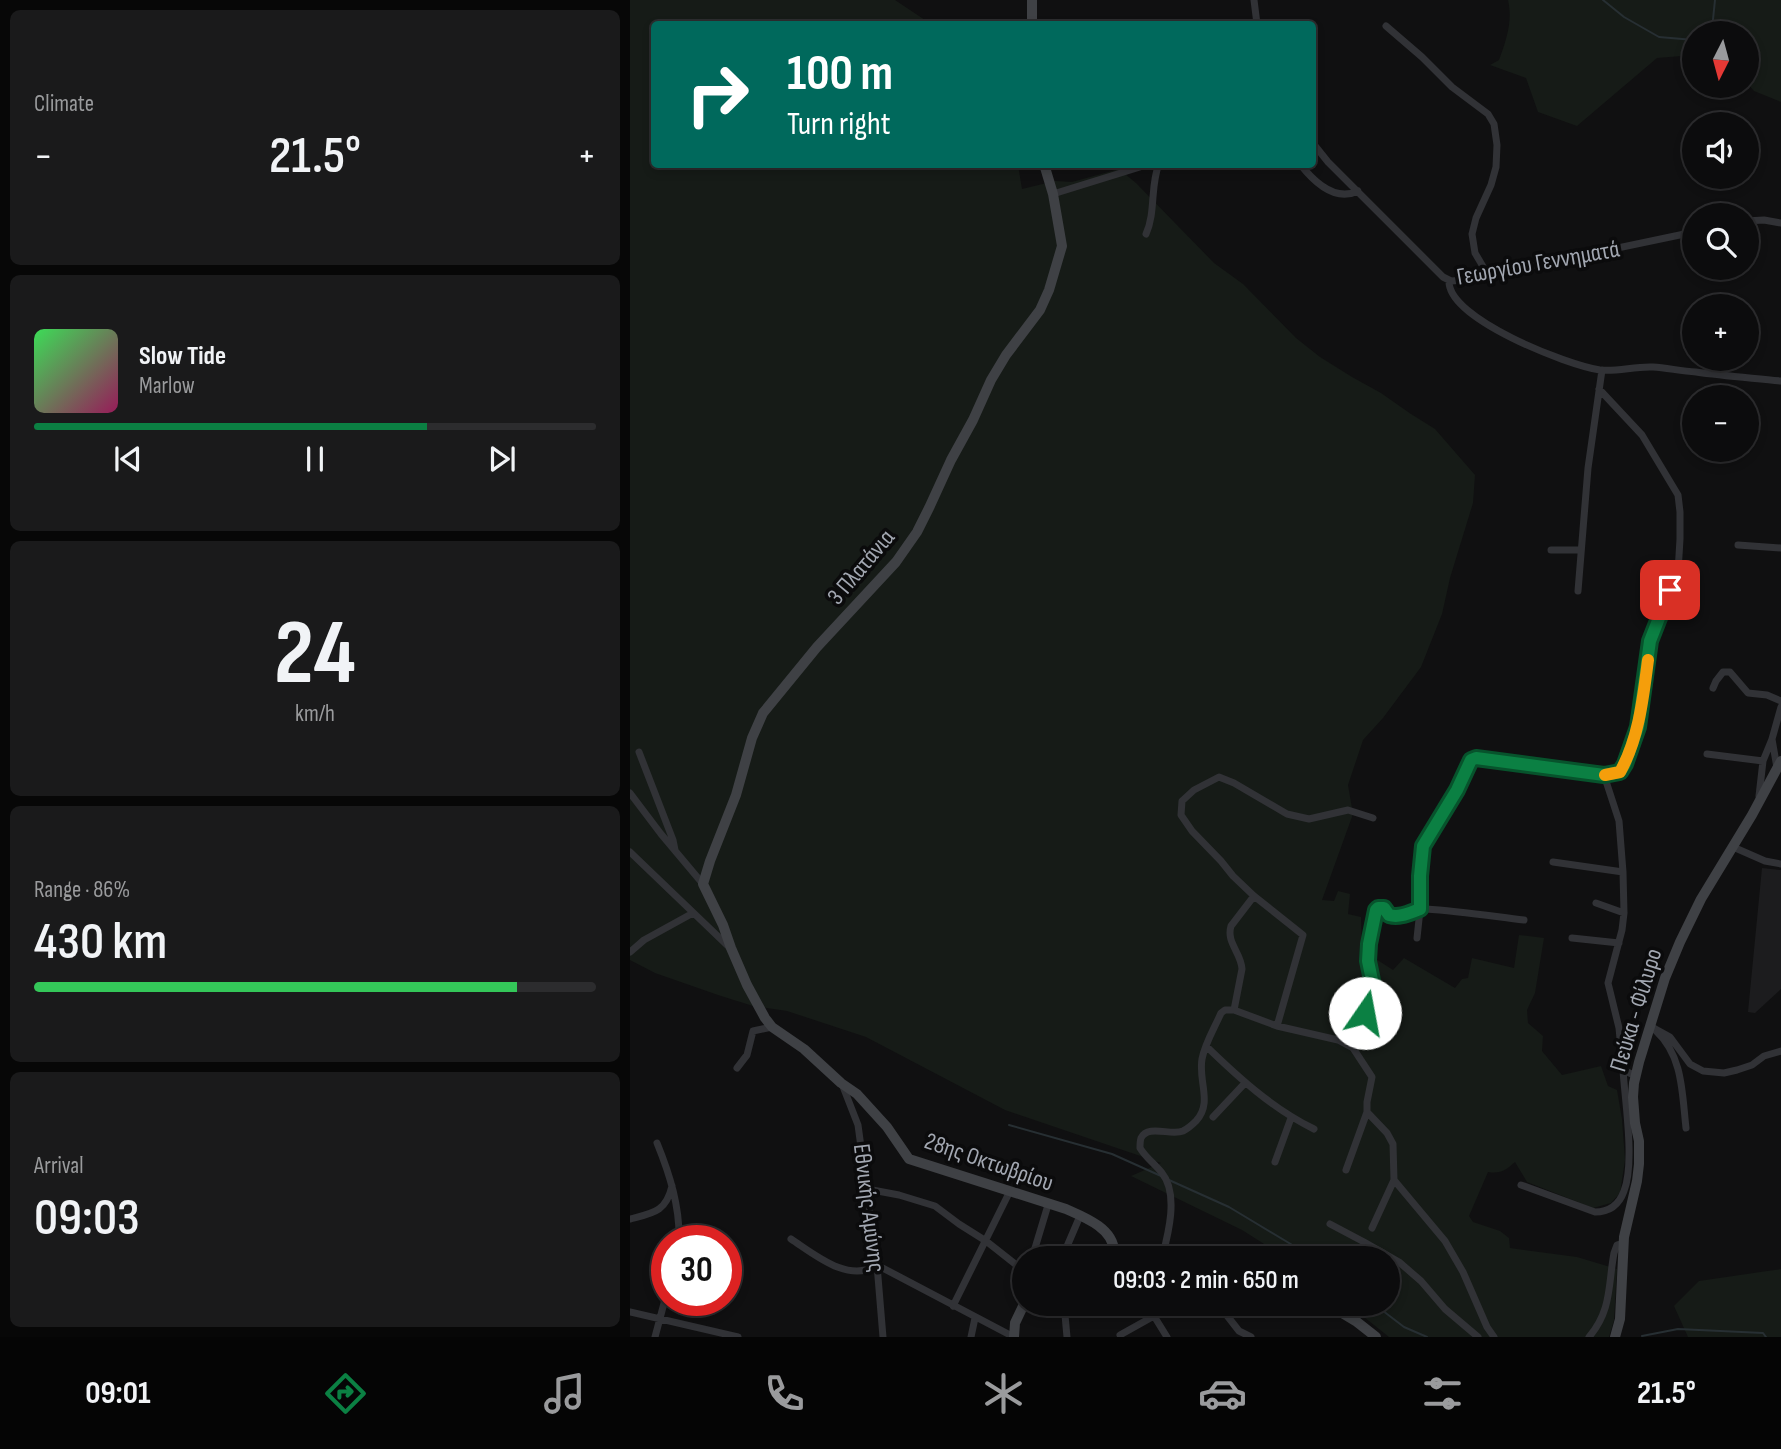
<!DOCTYPE html>
<meta charset="utf-8">
<style>
:root{--surface:#0c0c0d;--page:#1a1a1b;--text:#f1f3f6;--muted:#9a9b9d;--line:#2c2c2e;--accent:#0b8043}
body{margin:0;font-family:"Sofia Sans Condensed",sans-serif;background:var(--page);color:var(--text);height:100vh;display:flex;flex-direction:column;font-size:26px;white-space:nowrap}
*{box-sizing:border-box;margin:0}
p{font-size:23px;color:var(--muted)}
.icon{flex:none;width:38px;height:38px;fill:none;stroke:currentColor;stroke-width:2;stroke-linecap:round;stroke-linejoin:round}
.map{position:relative;flex:1;overflow:hidden}
.sheet{display:flex;flex-direction:column;gap:10px;padding:10px;background:#070707;width:630px}
.sheet>*{flex:none}
.top-card{position:absolute;left:21px;top:21px;width:665px;height:147px;border-radius:7px;box-shadow:0 4px 10px #0003,0 0 0 2px var(--line);background:#00695c;color:#fff;overflow:hidden}
.needle{width:46px;rotate:186deg}
.controls{position:absolute;left:1052px;top:21px;display:grid;gap:14px}
.controls a{display:grid;place-items:center;width:77px;height:77px;border-radius:50%;background:var(--surface);box-shadow:0 4px 10px #0003,0 0 0 2px var(--line);font-size:35px}
.speed{position:absolute;left:21px;top:1225px;display:flex;gap:14px;font-size:35px;font-weight:700;text-align:center}
.speed>*{display:grid;place-content:center;width:91px;height:91px;border-radius:50%;background:var(--surface);box-shadow:0 4px 10px #0003,0 0 0 2px var(--line);line-height:1}
.speed .limit{border:10px solid #d22;background:#fff;color:#111}
.pin{position:absolute;display:grid;place-items:center;width:60px;height:60px;color:#fff;margin:-30px;border-radius:14px;box-shadow:0 4px 10px #0006}
.me{position:absolute;width:77px;margin:-38px;rotate:12deg;stroke-linejoin:round;filter:drop-shadow(0 0 5px #0008)}
.turn{display:flex;align-items:center;gap:24px;height:147px;padding:0 21px;font-size:32px}
.turn .icon{width:91px;height:91px;stroke-width:2.5}
.turn b{display:block;font-size:49px;line-height:60px}
.big{font-size:52px;font-weight:600;line-height:1.1}
.sheet .card{flex:1;display:flex;flex-direction:column;justify-content:center;gap:10px;min-width:0;padding:0 24px;border-radius:10px;background:var(--page)}
.sheet .dial{align-items:center;gap:0}
.dial b{font-size:91px;line-height:1}
.song{display:flex;align-items:center;gap:21px}
.cover{width:84px;height:84px;border-radius:10px;background:linear-gradient(135deg,hsl(130 70% 55%),hsl(330 70% 35%))}
.played{height:7px;border-radius:4px;background:linear-gradient(90deg,var(--accent) 70%,var(--line) 70%)}
.keys{display:flex;justify-content:space-around;direction:ltr}
.heat{display:flex;justify-content:space-between;align-items:center;font-size:38px;direction:ltr}
.charge{height:10px;border-radius:5px;background:linear-gradient(90deg,#34c759 86%,var(--line) 0)}
.trip{position:absolute;left:382px;top:1246px;width:388px;height:70px;border-radius:35px;background:var(--surface);box-shadow:0 4px 10px #0003,0 0 0 2px var(--line);font-weight:600;line-height:70px;text-align:center}
.dock{display:flex;height:112px;justify-content:space-around;align-items:center;background:#050505;color:var(--muted)}
.dock .icon{width:49px;height:49px}
.dock .active{color:var(--accent)}
.dock b{font-size:32px;color:var(--text)}
main{display:flex;flex:1;min-height:0}
.map>svg:first-child{display:block}
.built{fill:#1c1c1e}
.green{fill:#161b17}
.lines{fill:none;stroke-linecap:round;stroke-linejoin:round}
.stream{stroke:#272f33;stroke-width:2}
.street{stroke:#313236;stroke-width:7}
.secondary{stroke:#3f4145;stroke-width:10}
.route-casing{stroke:#07532c;stroke-width:18}
.route{stroke:#0b8043;stroke-width:12}
.slow{stroke:#f59e0b;stroke-width:12}
.labels{text-anchor:middle;dominant-baseline:central;stroke-width:7;stroke-linejoin:round;paint-order:stroke}
.street-label{font-size:24px;fill:#a2a7b1;stroke:#0b0b0c}
</style>
<main>
<section class="sheet">
<div class="card"><p>Climate</p>
<div class="heat"><a>−</a><b class="big">21.5°</b><a>+</a></div>
</div>
<div class="card">
<div class="song"><i class="cover"></i><div><b>Slow Tide</b><p>Marlow</p></div></div>
<div class="played"></div>
<div class="keys"><svg class="icon" aria-label="previous" viewBox="0 0 24 24"><path d="M18 5L8 12l10 7zM5 5v14"/></svg><svg class="icon" aria-label="pause" viewBox="0 0 24 24"><path d="M8 5v14M16 5v14"/></svg><svg class="icon" aria-label="next" viewBox="0 0 24 24"><path d="M6 5l10 7-10 7zM19 5v14"/></svg></div>
</div>
<div class="card dial"><b>24</b><p>km/h</p></div>
<div class="card"><p>Range · 86%</p><b class="big">430 km</b><div class="charge"></div></div>
<div class="card"><p>Arrival</p><b class="big">09:03</b></div>
</section>
<div class="map">
<svg width="1151" height="1337" viewBox="0 0 1151 1337">
<rect width="100%" height="100%" fill="#101011"/>
<!-- built -->
<path class="built" d="M 1132,868 L 1151,870 L 1151,989 L 1125,1013 L 1118,1012 Z"/>
<!-- green -->
<path class="green" d="M 0,0 L 265,0 L 301,24 L 24,24 L 24,164 L 388,165 L 392,189 L 425,181 L 442,182 L 489,169 L 506,183 L 584,263 L 613,284 L 666,338 L 690,357 L 722,377 L 751,393 L 781,414 L 805,429 L 845,475 L 843,503 L 820,578 L 812,614 L 791,667 L 753,718 L 733,740 L 718,785 L 723,814 L 692,900 L 704,901 L 708,891 L 720,894 L 718,914 L 731,917 L 732,950 L 763,970 L 774,958 L 825,988 L 832,979 L 838,978 L 842,958 L 884,968 L 889,935 L 914,938 L 905,993 L 897,1010 L 898,1023 L 913,1036 L 912,1051 L 932,1075 L 971,1066 L 978,1086 L 987,1090 L 992,1119 L 995,1160 L 990,1193 L 981,1203 L 963,1208 L 897,1182 L 885,1162 C 876,1170 871,1174 858,1172 L 839,1216 L 843,1222 L 870,1231 L 879,1238 L 880,1248 L 947,1257 L 987,1269 L 984,1320 L 979,1337 L 759,1337 L 724,1309 L 714,1304 L 758,1304 L 758,1258 L 656,1258 L 612,1230 L 501,1176 L 531,1163 L 375,1110 L 236,1037 L 157,1011 L 123,1006 L 88,995 L 25,973 L 0,960 Z
M 878,0 L 1151,0 L 1151,102 L 1124,91 L 1117,83 L 1116,33 L 1064,33 L 1064,55 L 1027,58 L 947,126 L 908,112 L 896,78 L 860,65 L 869,60 C 876,41 883,21 878,0 Z
M 1151,1269 L 1151,1337 L 1058,1337 L 1044,1306 L 1069,1281 Z"/>
<g class="lines">
<!-- stream -->
<path class="stream" d="M 973,0 L 994,17 L 1029,37 L 1064,40
M 1079,33 L 1082,29 L 1085,0
M 379,1125 L 482,1154 L 531,1176
M 539,1180 L 599,1207 L 684,1258
M 744,1304 L 774,1327 L 797,1337
M 1012,1336 L 1048,1329 L 1133,1333 L 1136,1337"/>
<!-- street -->
<path class="street" d="M 624,0 L 627,24
M 756,26 L 792,57 L 822,87 L 858,114 L 864,124 L 867,145 L 866,167 L 861,185 L 846,218 L 842,234 L 845,253 L 858,275
M 682,142 L 698,162 L 813,277 L 821,281 L 835,280 L 1064,232
M 670,164 C 684,182 705,202 728,191
M 423,194 L 510,167
M 1116,221 L 1134,220 L 1151,223
M 516,234 C 526,212 520,185 529,164
M 819,281 C 818,319 937,365 970,370 C 987,372 1005,366 1023,367 C 1037,368 1051,371 1066,372 C 1094,376 1123,378 1151,381
M 969,389 L 1012,435 L 1048,495 L 1050,512 L 1050,539 L 1048,572 L 1020,641 L 1008,727 L 995,764 L 990,772 L 974,775
M 1108,545 L 1151,548
M 921,550 L 951,550
M 948,591 L 958,468 L 972,370
M 1083,688 L 1086,681 L 1093,672 L 1100,672 L 1118,693 L 1137,695 L 1151,701
M 9,752 L 43,840 L 45,850
M 1077,754 L 1133,761
M 1147,768 L 1142,739 L 1151,707
M 0,793 L 31,834 L 73,884
M 1129,796 L 1133,761 L 1142,739
M 1103,847 L 1135,861 L 1151,864
M 0,852 L 98,946
M 923,862 L 993,872
M 966,903 L 994,913
M 787,938 L 790,910 L 790,876 L 793,846 L 827,790 L 841,760 L 846,758 L 974,775 L 989,821 L 993,872 L 994,913 L 992,930 L 978,983 L 989,1028 L 993,1070 L 1006,1076
M 942,938 L 989,943
M 0,952 L 14,940 L 63,913
M 604,1010 L 612,969 C 611,952 596,943 601,926 L 624,896
M 647,1026 L 673,935 L 624,896 L 603,876 L 591,861 L 562,831 L 551,815 L 552,801 L 564,790 L 589,777 L 604,783 L 657,814 L 679,819 L 718,810 L 743,818
M 1020,1026 L 1040,1037 L 1060,1064 L 1073,1071 L 1094,1073 L 1107,1070 L 1122,1065 L 1134,1056 L 1151,1051
M 1026,1031 C 1053,1056 1052,1093 1056,1128
M 576,1046 C 609,1078 643,1109 684,1129
M 723,1048 L 742,995 L 743,985 L 739,961 L 739,944 L 747,908 L 754,908 L 759,915 C 773,919 782,909 796,909 C 828,911 861,916 894,920
M 107,1068 L 117,1055 L 123,1031 L 142,1027
M 212,1084 L 228,1125 L 247,1265 L 253,1337
M 583,1117 L 615,1083
M 27,1143 C 40,1175 50,1207 49,1241
M 645,1162 L 661,1118
M 716,1170 L 737,1112
M 891,1185 L 965,1212 C 979,1212 989,1205 994,1191 C 1005,1163 995,1102 993,1070
M 237,1189 L 269,1195 L 305,1206 L 329,1224 L 356,1241 L 394,1271
M 0,1219 C 23,1213 36,1212 42,1186
M 700,1224 L 734,1242 L 769,1262 L 791,1281 L 815,1309 L 848,1337
M 742,1228 L 764,1180
M 161,1239 C 184,1254 219,1284 247,1265 L 384,1337
M 402,1258 L 418,1205
M 432,1258 L 450,1216
M 532,1258 C 538,1235 549,1194 532,1173 C 525,1164 516,1158 510,1148 C 510,1145 510,1141 511,1138 C 518,1124 541,1136 553,1131 C 557,1129 562,1125 566,1121 C 583,1103 568,1081 572,1059 C 575,1043 585,1027 591,1013 L 595,1010 L 604,1010 L 647,1026 L 708,1040 L 723,1048 L 742,1077 L 737,1102 L 737,1112 L 757,1133 L 763,1144 L 764,1180 L 815,1241 L 833,1272 L 857,1327 L 864,1337
M 623,1258 L 627,1252
M 434,1304 L 437,1337
M 519,1304 L 524,1316 L 537,1337
M 588,1304 L 609,1331 L 621,1337
M 323,1306 L 380,1191
M 0,1312 L 108,1337
M 490,1335 L 524,1316
M 25,1337 L 37,1292
M 341,1337 L 345,1318
M 959,1337 C 982,1310 978,1285 984,1253 L 987,1245 L 993,1243"/>
<!-- secondary -->
<path class="secondary" d="M 402,0 L 402,24
M 414,164 L 423,194 L 432,246 L 419,290 L 410,310 L 376,355 L 361,380 L 343,420 L 321,460 L 299,508 L 287,532 L 266,562 L 187,647 L 133,713 L 122,738 L 106,795 L 80,861 L 73,884 L 93,925 L 101,948 L 117,985 L 135,1018 L 142,1027 L 174,1049 L 211,1083 L 227,1094 L 257,1127 L 279,1159 L 436,1209 C 454,1217 483,1228 484,1251
M 446,1258 C 466,1246 485,1250 505,1258
M 697,1304 L 727,1322 L 746,1337
M 384,1337 L 385,1323 L 394,1304
M 985,1337 L 990,1319 L 994,1237 L 1007,1181 L 1009,1164 L 1009,1141 L 1005,1123 L 1003,1097 L 1004,1083 L 1009,1062 L 1035,978 L 1050,942 L 1071,899 L 1122,815 L 1151,761"/>
</g>
<g class="lines">
<!-- route casing -->
<g class="route-casing">
<path id="route" d="M 735,1013 L 742,995 L 743,985 L 738,961 L 739,944 L 746,910 L 748,908 L 754,908 L 759,915 C 770,918 779,913 790,909 L 790,876 L 793,846 L 827,790 L 841,760 L 846,758 L 974,775 L 990,772 L 995,764 L 1008,727 L 1020,641 L 1040,590"/>
</g>
<!-- route -->
<use href="#route" class="route"/>
<!-- slow -->
<path class="slow" d="M 975,775 L 990,772 C 1009,738 1013,698 1018,660"/>
</g>
<g class="labels">
<!-- street labels -->
<g class="street-label">
<text transform="translate(908 263) rotate(-10)">Γεωργίου Γεννηματά</text>
<text transform="translate(231 567) rotate(-50)">3 Πλατάνια</text>
<text transform="translate(1006 1010) rotate(-73)">Πεύκα - Φίλυρο</text>
<text transform="translate(359 1162) rotate(19)">28ης Οκτωβρίου</text>
<text transform="translate(239 1208) rotate(83)">Εθνικής Αμύνης</text>
</g>
</g>
</svg>
<div class="controls">
<a><svg class="needle" viewBox="-14 -14 28 28"><path d="M0-13l5 13h-10z" fill="#e53935"/><path d="M0 13l5-13h-10z" fill="#9a9b9d"/></svg></a>
<a><svg class="icon" aria-label="sound" viewBox="0 0 24 24"><path d="M4 9h4l5-4v14l-5-4H4zM17 9q2 3 0 6"/></svg></a>
<a><svg class="icon" aria-label="search" viewBox="0 0 24 24"><circle cx="10" cy="10" r="6"/><path d="M15 15l6 6"/></svg></a>
<a>+</a>
<a>−</a>
</div>
<div class="speed"><div class="limit">30</div></div>
<div class="pin" style="left:1040px;top:590px;background:#d93025"><svg class="icon" aria-label="arrive" viewBox="0 0 24 24"><path d="M6 21V4h12l-3 4 3 4H6"/></svg></div>
<svg class="me" style="left:735px;top:1013px" viewBox="-20 -20 40 40"><circle r="19" fill="#fff"/><path d="M0-13L10 11 0 6-10 11z" fill="#0b8043"/></svg>
<div class="trip">09:03 · 2 min · 650 m</div>
<div class="top-card">
<div class="turn"><svg class="icon" aria-label="right" viewBox="0 0 24 24"><path d="M7 20v-9h11M14 6l5 5-5 5"/></svg><div><b>100 m</b>Turn right</div></div>
</div>
</div>
</main>
<nav class="dock">
<b>09:01</b>
<svg class="icon active" aria-label="directions" viewBox="0 0 24 24"><path d="M12 3l9 9-9 9-9-9zM9 14v-3h6M13 9l2 2-2 2"/></svg>
<svg class="icon" aria-label="music" viewBox="0 0 24 24"><path d="M9 18V5l10-2v13"/><circle cx="6" cy="18" r="3"/><circle cx="16" cy="16" r="3"/></svg>
<svg class="icon" aria-label="phone" viewBox="0 0 24 24"><path d="M5 4h4l2 5-3 2q2 4 5 5l2-3 5 2v4C11 20 4 13 5 4z"/></svg>
<svg class="icon" aria-label="climate" viewBox="0 0 24 24"><path d="M12 3v18M4 7l16 10M4 17L20 7"/></svg>
<svg class="icon" aria-label="car" viewBox="0 0 24 24"><path d="M5 17H2v-5l4-1 3-4h7l3 4 3 1v5h-3M9 17h6M6 11h13"/><circle cx="7" cy="17" r="2"/><circle cx="17" cy="17" r="2"/></svg>
<svg class="icon" aria-label="filters" viewBox="0 0 24 24"><path d="M4 7h16M4 17h16"/><circle cx="9" cy="7" r="2"/><circle cx="15" cy="17" r="2"/></svg>
<b>21.5°</b>
</nav>
